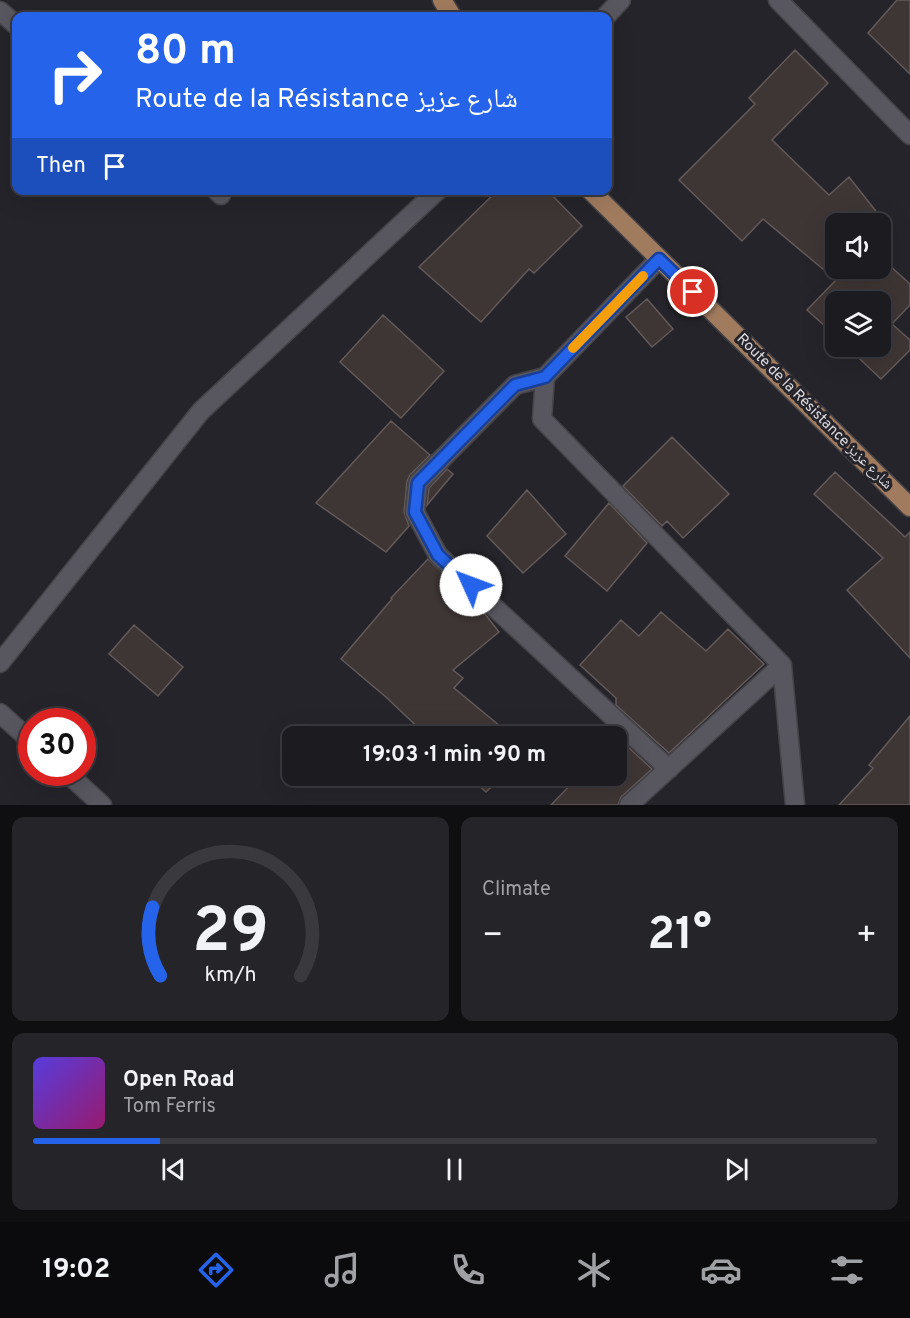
<!DOCTYPE html>
<meta charset="utf-8">
<style>
:root{--surface:#1c1b20;--page:#252429;--text:#f1f3f6;--muted:#a0a1a5;--line:#3a393e;--accent:#2563eb}
body{margin:0;font-family:Overpass,"Noto Naskh Arabic",sans-serif;background:var(--page);color:var(--text);height:100vh;display:flex;flex-direction:column;font-size:22px;white-space:nowrap}
*{box-sizing:border-box;margin:0}
p{font-size:20px;color:var(--muted)}
.icon{flex:none;width:33px;height:33px;fill:none;stroke:currentColor;stroke-width:2;stroke-linecap:round;stroke-linejoin:round}
.map{position:relative;height:805px;overflow:hidden}
.side{display:flex;flex-direction:column;gap:12px;padding:12px;background:#0f0f12;flex:1}
.side>*{flex:none}
.banner{position:absolute;left:12px;top:12px;width:600px;height:183px;border-radius:12px;box-shadow:0 6px 24px #0002,0 0 0 2px var(--line);background:#2563eb;color:#fff;overflow:hidden}
.tools{position:absolute;left:825px;top:213px;display:grid;gap:12px}
.tools a{display:grid;place-items:center;width:66px;height:66px;border-radius:12px;background:var(--surface);box-shadow:0 6px 24px #0002,0 0 0 2px var(--line);font-size:30px}
.speed{position:absolute;left:18px;top:708px;display:flex;gap:12px;font-size:30px;font-weight:700;text-align:center}
.speed>*{display:grid;place-content:center;width:78px;height:78px;border-radius:50%;background:var(--surface);box-shadow:0 6px 24px #0002,0 0 0 2px var(--line);line-height:1}
.speed .limit{border:9px solid #d22;background:#fff;color:#111}
.pin{position:absolute;display:grid;place-items:center;width:51px;height:51px;color:#fff;margin:-26px;border:3px solid #fff;border-radius:50%;box-shadow:0 2px 6px #0007}
.me{position:absolute;width:66px;margin:-33px;rotate:313deg;stroke-linejoin:round;filter:drop-shadow(0 0 4px #0008)}
.turn{display:flex;align-items:center;gap:21px;height:126px;padding:0 24px;font-size:27px}
.turn .icon{width:78px;height:78px;stroke-width:2.5}
.turn b{display:block;font-size:42px;line-height:51px}
.then{display:flex;align-items:center;height:57px;padding:0 24px;background:#0003;gap:12px;font-size:22px}
.big{font-size:45px;font-weight:700;line-height:1.1}
.side .tile{flex:1;display:flex;flex-direction:column;justify-content:center;gap:9px;min-width:0;padding:0 21px;border-radius:12px;background:var(--page)}
.side .dial{align-items:center;gap:0}
.dial svg{height:156px;overflow:visible;fill:none;stroke:var(--line);stroke-width:7;stroke-linecap:round;text-anchor:middle}
.dial text{fill:var(--text);stroke:none}
.song{display:flex;align-items:center;gap:18px}
.cover{width:72px;height:72px;border-radius:9px;background:linear-gradient(135deg,hsl(250 70% 55%),hsl(320 70% 35%))}
.played{height:6px;border-radius:3px;background:linear-gradient(90deg,var(--accent) 15%,var(--line) 15%)}
.keys{display:flex;justify-content:space-around;direction:ltr}
.heat{display:flex;justify-content:space-between;align-items:center;font-size:33px;direction:ltr}
.side .tiles{flex:1;display:grid;gap:12px;grid-template-columns:1fr 1fr}
.tile:last-child{grid-column:span 2}
.trip{position:absolute;left:282px;top:726px;width:345px;height:60px;border-radius:12px;background:var(--surface);box-shadow:0 6px 24px #0002,0 0 0 2px var(--line);font-weight:700;line-height:60px;text-align:center}
.menu{display:flex;height:96px;justify-content:space-around;align-items:center;background:#0b0b0d;color:var(--muted)}
.menu .icon{width:42px;height:42px}
.menu .selected{color:var(--accent)}
.menu b{font-size:27px;color:var(--text)}
.map>svg:first-child{display:block}
.building{fill:#3e3635;stroke:#635a59;stroke-width:1.5}
.lines{fill:none;stroke-linecap:round;stroke-linejoin:round}
.lane-casing{stroke:#444348;stroke-width:21}
.street-casing{stroke:#444348;stroke-width:21}
.primary-casing{stroke:#444348;stroke-width:21}
.lane{stroke:#58565e;stroke-width:18}
.street{stroke:#58565e;stroke-width:18}
.primary{stroke:#a17b5e;stroke-width:18}
.route-casing{stroke:#184099;stroke-width:15}
.route{stroke:#2563eb;stroke-width:10}
.slow{stroke:#f59e0b;stroke-width:10}
.labels{text-anchor:middle;dominant-baseline:central;stroke-width:6;stroke-linejoin:round;paint-order:stroke}
.street-label{font-size:15px;fill:#dcdbe0;stroke:#25242a}
</style>
<div class="map">
<svg width="910" height="805" viewBox="0 0 910 805">
<rect width="100%" height="100%" fill="#25242a"/>
<!-- building -->
<path class="building" d="M 897,0 L 910,0 L 910,74 L 868,33 Z
M 795,50 L 828,83 L 772,140 L 829,195 L 849,177 L 883,220 L 880,224 L 836,224 L 836,268 L 880,268 L 880,257 L 910,284 L 910,305 L 892,324 L 910,340 L 910,350 L 881,379 L 846,346 L 880,346 L 880,302 L 836,302 L 836,336 L 807,310 L 836,280 L 763,219 L 742,241 L 679,180 L 755,104 L 749,98 Z
M 498,190 L 547,190 L 582,226 L 534,273 L 529,269 L 481,322 L 419,267 Z
M 647,299 L 673,329 L 652,347 L 626,317 Z
M 383,315 L 444,371 L 401,418 L 340,362 Z
M 391,421 L 430,455 L 410,475 L 407,481 L 404,512 L 409,526 L 386,552 L 316,503 Z
M 672,437 L 729,494 L 683,538 L 667,521 L 662,526 L 623,486 Z
M 447,469 L 453,474 L 427,505 L 429,488 Z
M 835,472 L 905,537 L 910,532 L 910,658 L 847,590 L 883,558 L 814,494 Z
M 527,490 L 566,534 L 523,573 L 487,536 Z
M 609,503 L 647,543 L 607,591 L 565,556 Z
M 428,559 L 485,614 L 499,632 L 453,670 L 463,678 L 454,688 L 512,736 L 427,736 L 387,698 L 341,659 L 392,599 L 391,598 Z
M 661,612 L 706,651 L 728,629 L 764,664 L 669,753 L 616,705 L 616,698 L 580,665 L 621,620 L 639,636 Z
M 134,625 L 183,667 L 158,696 L 109,654 Z
M 910,716 L 910,805 L 839,805 L 873,768 L 869,765 Z
M 616,736 L 652,769 L 621,797 L 618,805 L 551,805 L 579,776 L 616,776 Z
M 468,776 L 502,776 L 486,792 Z"/>
<g class="lines">
<!-- lane casing -->
<g class="lane-casing">
<path id="lane" d="M 0,11 L 16,25
M 216,190 L 221,195"/>
</g>
<!-- street casing -->
<g class="street-casing">
<path id="street" d="M 778,0 L 910,135
M 606,16 L 621,0
M 659,259 L 545,377 L 542,419 L 782,665 L 795,805
M 545,377 L 515,385 L 418,483 L 415,512 L 438,555 L 669,769
M 0,663 L 201,411 L 438,190
M 0,713 L 32,742
M 66,772 L 102,805
M 629,805 L 782,665"/>
</g>
<!-- primary casing -->
<g class="primary-casing">
<path id="primary" d="M 442,0 L 452,16
M 590,190 L 910,507"/>
</g>
<!-- lane -->
<use href="#lane" class="lane"/>
<!-- street -->
<use href="#street" class="street"/>
<!-- primary -->
<use href="#primary" class="primary"/>
</g>
<g class="lines">
<!-- route casing -->
<g class="route-casing">
<path id="route" d="M 471,585 L 438,555 L 415,512 L 418,483 L 515,385 L 545,377 L 659,259 L 693,292"/>
</g>
<!-- route -->
<use href="#route" class="route"/>
<!-- slow -->
<path class="slow" d="M 573,348 L 643,276"/>
</g>
<g class="labels">
<!-- street labels -->
<g class="street-label">
<text transform="translate(814 412) rotate(45)">Route de la Résistance شارع عزيز</text>
</g>
</g>
</svg>
<div class="tools">
<a><svg class="icon" aria-label="sound" viewBox="0 0 24 24"><path d="M4 9h4l5-4v14l-5-4H4zM17 9q2 3 0 6"/></svg></a>
<a><svg class="icon" aria-label="layers" viewBox="0 0 24 24"><path d="M12 4l9 5-9 5-9-5zM3 14l9 5 9-5"/></svg></a>
</div>
<div class="speed"><div class="limit">30</div></div>
<div class="pin" style="left:693px;top:292px;background:#d93025"><svg class="icon" aria-label="arrive" viewBox="0 0 24 24"><path d="M6 21V4h12l-3 4 3 4H6"/></svg></div>
<svg class="me" style="left:471px;top:585px" viewBox="-20 -20 40 40"><circle r="19" fill="#fff"/><path d="M0-13L10 11 0 6-10 11z" fill="#2563eb"/></svg>
<div class="trip">19:03 · 1 min · 90 m</div>
<div class="banner">
<div class="turn"><svg class="icon" aria-label="right" viewBox="0 0 24 24"><path d="M7 20v-9h11M14 6l5 5-5 5"/></svg><div><b>80 m</b>Route de la Résistance شارع عزيز</div></div>
<div class="then">Then<svg class="icon" aria-label="arrive" viewBox="0 0 24 24"><path d="M6 21V4h12l-3 4 3 4H6"/></svg></div>
</div>
</div>
<section class="side">
<div class="tiles">
<div class="tile dial"><svg viewBox="0 0 100 80">
<path d="M14 69A42 42 0 1 1 86 69"/>
<path d="M14 69A42 42 0 0 1 10 34" stroke="#2563eb"/>
<text x="50" y="56" font-size="32" font-weight="700">29</text>
<text x="50" y="72" font-size="11">km/h</text>
</svg></div>
<div class="tile"><p>Climate</p>
<div class="heat"><a>−</a><b class="big">21°</b><a>+</a></div>
</div>
<div class="tile">
<div class="song"><i class="cover"></i><div><b>Open Road</b><p>Tom Ferris</p></div></div>
<div class="played"></div>
<div class="keys"><svg class="icon" aria-label="previous" viewBox="0 0 24 24"><path d="M18 5L8 12l10 7zM5 5v14"/></svg><svg class="icon" aria-label="pause" viewBox="0 0 24 24"><path d="M8 5v14M16 5v14"/></svg><svg class="icon" aria-label="next" viewBox="0 0 24 24"><path d="M6 5l10 7-10 7zM19 5v14"/></svg></div>
</div>
</div>
</section>
<nav class="menu">
<b>19:02</b>
<svg class="icon selected" aria-label="directions" viewBox="0 0 24 24"><path d="M12 3l9 9-9 9-9-9zM9 14v-3h6M13 9l2 2-2 2"/></svg>
<svg class="icon" aria-label="music" viewBox="0 0 24 24"><path d="M9 18V5l10-2v13"/><circle cx="6" cy="18" r="3"/><circle cx="16" cy="16" r="3"/></svg>
<svg class="icon" aria-label="phone" viewBox="0 0 24 24"><path d="M5 4h4l2 5-3 2q2 4 5 5l2-3 5 2v4C11 20 4 13 5 4z"/></svg>
<svg class="icon" aria-label="climate" viewBox="0 0 24 24"><path d="M12 3v18M4 7l16 10M4 17L20 7"/></svg>
<svg class="icon" aria-label="car" viewBox="0 0 24 24"><path d="M5 17H2v-5l4-1 3-4h7l3 4 3 1v5h-3M9 17h6M6 11h13"/><circle cx="7" cy="17" r="2"/><circle cx="17" cy="17" r="2"/></svg>
<svg class="icon" aria-label="filters" viewBox="0 0 24 24"><path d="M4 7h16M4 17h16"/><circle cx="9" cy="7" r="2"/><circle cx="15" cy="17" r="2"/></svg>
</nav>
